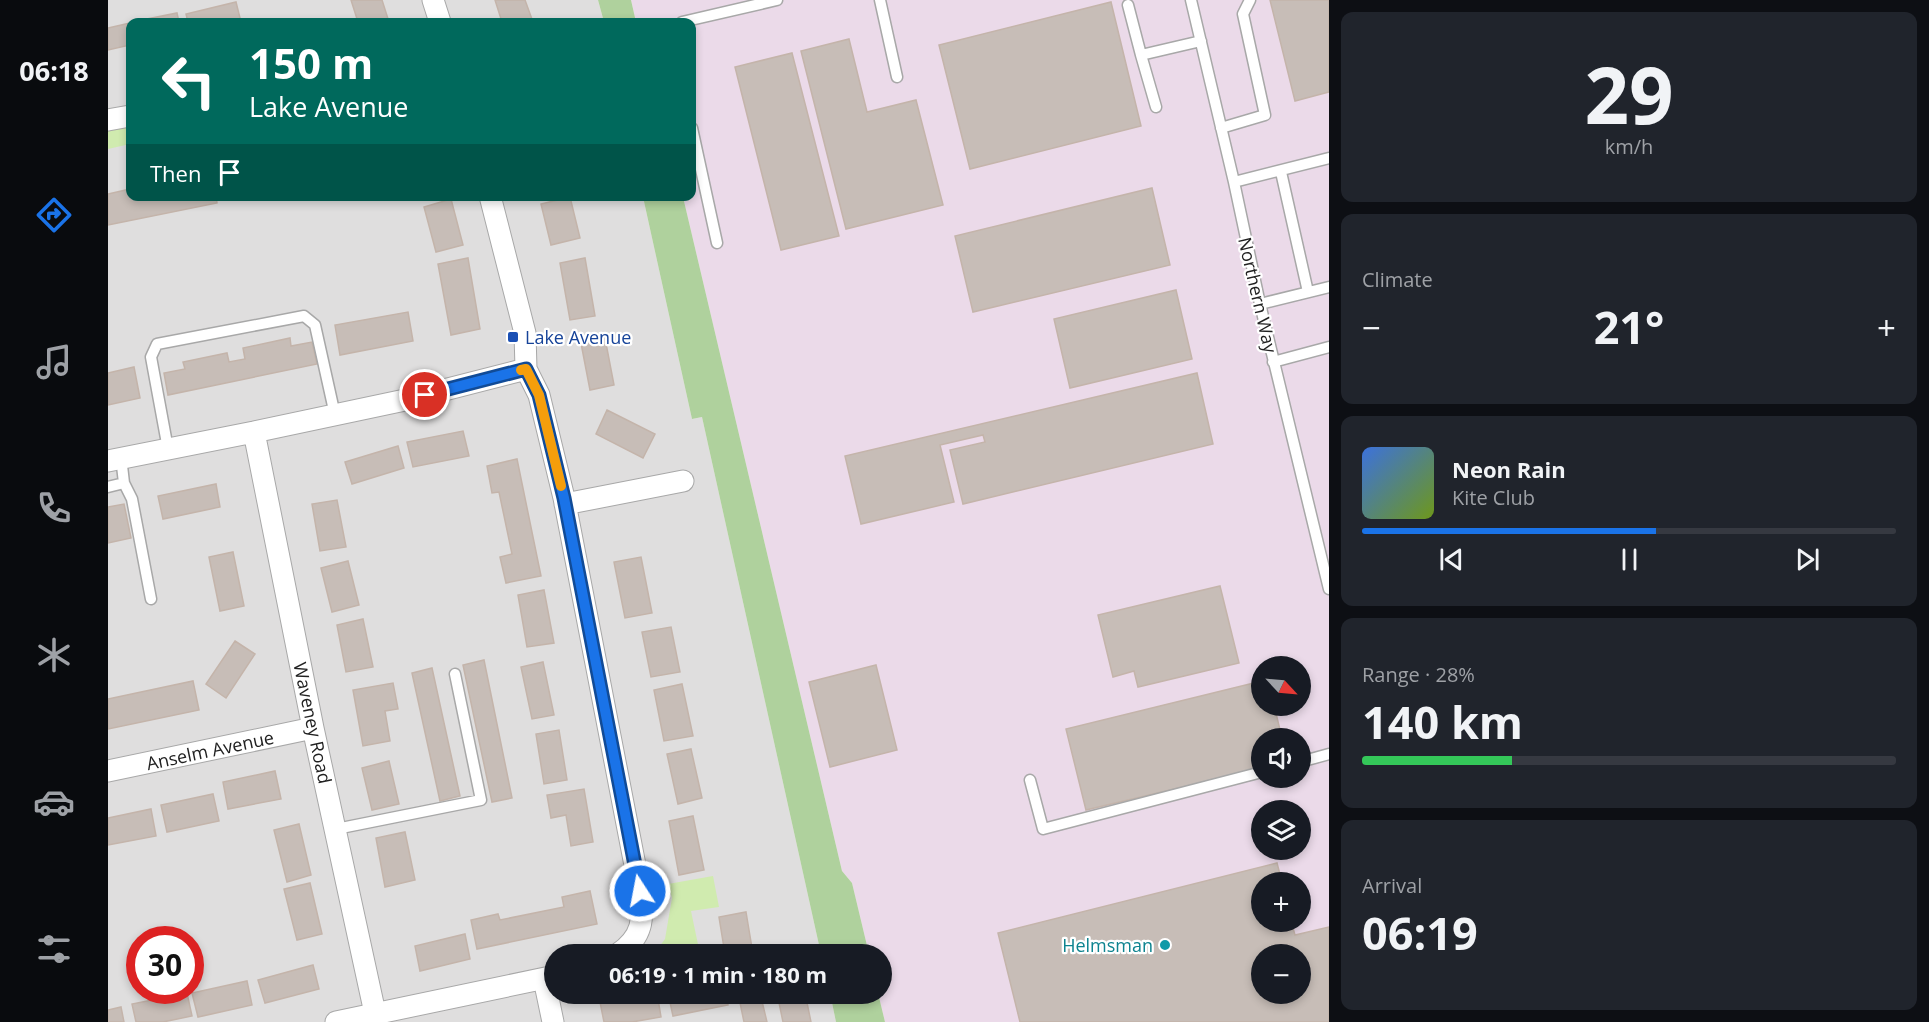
<!DOCTYPE html>
<meta charset="utf-8">
<style>
:root{--surface:#171b24;--page:#20242c;--text:#f1f3f6;--muted:#9ea1a6;--line:#363941;--accent:#1a73e8}
body{margin:0;font-family:"Open Sans",sans-serif;background:var(--page);color:var(--text);height:100vh;display:flex;flex-direction:column;font-size:22px;white-space:nowrap}
*{box-sizing:border-box;margin:0}
p{font-size:20px;color:var(--muted)}
.icon{flex:none;width:33px;height:33px;fill:none;stroke:currentColor;stroke-width:2;stroke-linecap:round;stroke-linejoin:round}
.map{position:relative;flex:1;overflow:hidden}
.details{display:flex;flex-direction:column;gap:12px;padding:12px;background:#0d0f14;width:600px}
.details>*{flex:none}
.banner{position:absolute;left:18px;top:18px;width:570px;height:183px;border-radius:12px;box-shadow:0 3px 9px #0003;background:#00695c;color:#fff;overflow:hidden}
.needle{width:39px;rotate:116deg}
.controls{position:absolute;left:1143px;top:656px;display:grid;gap:12px}
.controls a{display:grid;place-items:center;width:60px;height:60px;border-radius:50%;background:var(--surface);box-shadow:0 3px 9px #0003;font-size:30px}
.speed{position:absolute;left:18px;top:926px;display:flex;gap:12px;font-size:30px;font-weight:700;text-align:center}
.speed>*{display:grid;place-content:center;width:78px;height:78px;border-radius:50%;background:var(--surface);box-shadow:0 3px 9px #0003;line-height:1}
.speed .limit{border:9px solid #d22;background:#fff;color:#111}
.pin{position:absolute;display:grid;place-items:center;width:51px;height:51px;color:#fff;margin:-26px;border:3px solid #fff;border-radius:50%;box-shadow:0 2px 6px #0007}
.me{position:absolute;width:66px;margin:-33px;rotate:349deg;stroke-linejoin:round;filter:drop-shadow(0 0 4px #0008)}
.turn{display:flex;align-items:center;gap:21px;height:126px;padding:0 24px;font-size:27px}
.turn .icon{width:78px;height:78px;stroke-width:2.5}
.turn b{display:block;font-size:42px;line-height:51px}
.then{display:flex;align-items:center;height:57px;padding:0 24px;background:#0003;gap:12px;font-size:22px}
.big{font-size:45px;font-weight:700;line-height:1.1}
.details .widget{flex:1;display:flex;flex-direction:column;justify-content:center;gap:9px;min-width:0;padding:0 21px;border-radius:12px;background:var(--page)}
.details .dial{align-items:center;gap:0}
.dial b{font-size:78px;line-height:1}
.song{display:flex;align-items:center;gap:18px}
.cover{width:72px;height:72px;border-radius:9px;background:linear-gradient(135deg,hsl(220 70% 55%),hsl(80 70% 35%))}
.played{height:6px;border-radius:3px;background:linear-gradient(90deg,var(--accent) 55%,var(--line) 55%)}
.keys{display:flex;justify-content:space-around;direction:ltr}
.heat{display:flex;justify-content:space-between;align-items:center;font-size:33px;direction:ltr}
.charge{height:9px;border-radius:4px;background:linear-gradient(90deg,#34c759 28%,var(--line) 0)}
.trip{position:absolute;left:436px;top:944px;width:348px;height:60px;border-radius:30px;background:var(--surface);box-shadow:0 3px 9px #0003;font-weight:700;line-height:60px;text-align:center}
main{display:flex;flex:1;min-height:0}
.tab-bar{display:flex;flex-direction:column;width:108px;justify-content:space-around;align-items:center;background:#090b0e;color:var(--muted)}
.tab-bar .icon{width:42px;height:42px}
.tab-bar .active{color:var(--accent)}
.tab-bar b{font-size:27px;color:var(--text)}
.map>svg:first-child{display:block}
.residential{fill:#dfdede;fill-rule:evenodd}
.industrial{fill:#ebdae9;fill-rule:evenodd}
.grass{fill:#d0ebaf}
.forest{fill:#afd19d}
.building{fill:#c7bdb7;stroke:#c4b4aa;stroke-width:1.5;fill-rule:evenodd}
.lines{fill:none;stroke-linecap:round;stroke-linejoin:round}
.lane-casing{stroke:#a8a8a8;stroke-width:13}
.street-casing{stroke:#a8a8a8;stroke-width:23}
.lane{stroke:#fff;stroke-width:10}
.street{stroke:#fff;stroke-width:21}
.route-casing{stroke:#114b97;stroke-width:15}
.route{stroke:#1a73e8;stroke-width:10}
.slow{stroke:#f59e0b;stroke-width:10}
.transit-dot{fill:#1a4fb4;stroke:#fff;stroke-width:2}
.culture-dot{fill:#0f9aa8;stroke:#fff;stroke-width:2}
.labels{text-anchor:middle;dominant-baseline:central;stroke-width:4.5;stroke-linejoin:round;paint-order:stroke}
.street-label{font-size:18px;fill:#212121;stroke:#fff}
.transit-label{font-size:18px;fill:#164399;stroke:#fff;text-anchor:start}
.culture-label{font-size:18px;fill:#0d838f;stroke:#fff;text-anchor:end}
</style>
<main>
<nav class="tab-bar">
<b>06:18</b>
<svg class="icon active" aria-label="directions" viewBox="0 0 24 24"><path d="M12 3l9 9-9 9-9-9zM9 14v-3h6M13 9l2 2-2 2"/></svg>
<svg class="icon" aria-label="music" viewBox="0 0 24 24"><path d="M9 18V5l10-2v13"/><circle cx="6" cy="18" r="3"/><circle cx="16" cy="16" r="3"/></svg>
<svg class="icon" aria-label="phone" viewBox="0 0 24 24"><path d="M5 4h4l2 5-3 2q2 4 5 5l2-3 5 2v4C11 20 4 13 5 4z"/></svg>
<svg class="icon" aria-label="climate" viewBox="0 0 24 24"><path d="M12 3v18M4 7l16 10M4 17L20 7"/></svg>
<svg class="icon" aria-label="car" viewBox="0 0 24 24"><path d="M5 17H2v-5l4-1 3-4h7l3 4 3 1v5h-3M9 17h6M6 11h13"/><circle cx="7" cy="17" r="2"/><circle cx="17" cy="17" r="2"/></svg>
<svg class="icon" aria-label="filters" viewBox="0 0 24 24"><path d="M4 7h16M4 17h16"/><circle cx="9" cy="7" r="2"/><circle cx="15" cy="17" r="2"/></svg>
</nav>
<div class="map">
<svg width="1221" height="1022" viewBox="0 0 1221 1022">
<rect width="100%" height="100%" fill="#f2eee8"/>
<!-- residential -->
<path class="residential" d="M 0,0 L 490,0 L 496,22 L 22,22 L 22,196 L 535,197 L 584,419 L 594,417 L 713,954 L 447,954 L 447,993 L 722,993 L 728,1022 L 0,1022 ZM 32,939 L 82,939 L 82,990 L 32,990 Z"/>
<!-- industrial -->
<path class="industrial" d="M 523,0 L 1221,0 L 1221,1022 L 777,1022 L 770,993 L 774,993 L 774,954 L 761,954 L 744,883 L 734,871 L 575,197 L 584,196 L 584,22 L 528,22 ZM 1154,666 L 1192,666 L 1192,705 L 1154,705 ZM 1154,738 L 1192,738 L 1192,777 L 1154,777 ZM 1154,810 L 1192,810 L 1192,849 L 1154,849 ZM 1154,882 L 1192,882 L 1192,921 L 1154,921 ZM 1154,954 L 1192,954 L 1192,993 L 1154,993 Z"/>
<!-- grass -->
<path class="grass" d="M 22,124 L 22,144 L 0,149 L 0,129 Z
M 605,876 L 611,907 L 583,911 L 592,954 L 546,954 L 557,939 L 564,898 L 560,884 Z"/>
<!-- forest -->
<path class="forest" d="M 490,0 L 523,0 L 528,22 L 496,22 Z
M 535,197 L 575,197 L 734,871 L 744,883 L 761,954 L 713,954 L 594,417 L 584,419 Z
M 722,993 L 770,993 L 777,1022 L 728,1022 Z"/>
<!-- building -->
<path class="building" d="M 243,0 L 274,0 L 281,22 L 250,22 Z
M 387,0 L 417,0 L 425,22 L 394,22 Z
M 1162,0 L 1221,0 L 1221,92 L 1187,101 Z
M 128,2 L 133,22 L 80,22 L 78,14 Z
M 1003,2 L 1033,126 L 862,169 L 831,45 Z
M 69,13 L 71,22 L 24,22 Z
M 22,23 L 22,45 L 0,50 L 0,28 Z
M 741,39 L 759,112 L 808,100 L 835,205 L 738,229 L 693,51 Z
M 684,53 L 731,236 L 673,250 L 627,67 Z
M 1044,188 L 1062,265 L 865,312 L 847,236 Z
M 22,189 L 22,196 L 108,196 L 109,203 L 0,225 L 0,194 Z
M 462,197 L 472,238 L 443,245 L 433,204 Z
M 343,199 L 355,245 L 328,252 L 316,207 Z
M 360,258 L 372,329 L 343,335 L 330,264 Z
M 477,258 L 487,316 L 462,320 L 452,263 Z
M 1068,290 L 1084,359 L 962,388 L 946,319 Z
M 300,312 L 305,341 L 232,355 L 227,325 Z
M 496,333 L 506,385 L 482,390 L 472,338 Z
M 182,338 L 183,346 L 204,342 L 209,364 L 60,395 L 56,373 L 77,369 L 75,362 L 119,353 L 121,362 L 137,359 L 135,348 Z
M 26,367 L 32,398 L 0,405 L 0,373 Z
M 1089,373 L 1105,444 L 855,504 L 842,450 L 877,442 L 875,435 L 832,445 L 846,502 L 753,524 L 737,456 Z
M 499,410 L 547,434 L 535,458 L 488,434 Z
M 355,431 L 361,456 L 305,467 L 299,442 Z
M 290,446 L 296,468 L 244,484 L 237,462 Z
M 409,459 L 433,576 L 398,583 L 392,557 L 404,554 L 391,492 L 384,493 L 379,466 Z
M 108,484 L 112,507 L 55,519 L 50,496 Z
M 229,500 L 238,547 L 212,551 L 204,504 Z
M 16,504 L 23,538 L 0,543 L 0,507 Z
M 125,552 L 136,606 L 112,611 L 101,557 Z
M 533,557 L 544,613 L 517,618 L 506,562 Z
M 240,561 L 251,605 L 224,612 L 213,568 Z
M 1112,586 L 1131,663 L 1030,687 L 1026,671 L 1005,677 L 990,615 Z
M 436,590 L 446,643 L 419,647 L 410,595 Z
M 255,619 L 265,667 L 238,672 L 229,625 Z
M 563,627 L 572,672 L 543,677 L 534,632 Z
M 127,641 L 147,654 L 118,698 L 98,684 Z
M 376,660 L 404,798 L 384,802 L 355,665 Z
M 435,662 L 446,715 L 424,719 L 413,667 Z
M 768,665 L 789,750 L 722,767 L 701,682 Z
M 324,668 L 352,796 L 332,801 L 304,673 Z
M 85,681 L 91,710 L 0,729 L 0,699 Z
M 1154,681 L 1154,705 L 1166,705 L 1174,738 L 1154,738 L 1154,768 L 978,810 L 958,729 Z
M 285,683 L 290,709 L 277,711 L 282,741 L 255,746 L 245,690 Z
M 574,684 L 585,736 L 556,741 L 546,690 Z
M 451,730 L 459,780 L 436,784 L 428,734 Z
M 583,749 L 594,798 L 570,804 L 559,754 Z
M 281,761 L 291,804 L 264,810 L 254,768 Z
M 167,771 L 173,799 L 120,809 L 115,782 Z
M 476,789 L 485,842 L 463,846 L 458,815 L 443,818 L 439,795 Z
M 105,794 L 111,821 L 59,832 L 53,805 Z
M 43,809 L 48,836 L 0,845 L 0,818 Z
M 585,816 L 596,870 L 571,875 L 561,821 Z
M 191,824 L 203,875 L 179,882 L 166,830 Z
M 297,832 L 307,880 L 277,887 L 268,838 Z
M 1169,863 L 1174,882 L 1154,882 L 1154,921 L 1183,921 L 1187,935 L 1221,927 L 1221,1022 L 912,1022 L 890,933 ZM 1154,954 L 1192,954 L 1192,993 L 1154,993 Z
M 202,883 L 214,934 L 189,940 L 176,889 Z
M 482,891 L 489,924 L 369,949 L 363,920 L 390,914 L 392,920 L 456,907 L 454,897 Z
M 638,912 L 645,954 L 617,954 L 611,917 Z
M 357,934 L 362,959 L 312,971 L 307,946 Z
M 205,965 L 211,989 L 157,1003 L 150,980 Z
M 139,981 L 144,1005 L 90,1017 L 84,993 Z
M 79,993 L 84,1016 L 55,1022 L 28,1022 L 24,1004 Z
M 539,993 L 549,993 L 553,1017 L 524,1022 L 496,1022 L 492,1002 Z
M 560,993 L 618,993 L 620,1005 L 565,1016 Z
M 630,993 L 652,993 L 659,1022 L 636,1022 Z
M 669,993 L 697,993 L 703,1022 L 675,1022 Z
M 13,1007 L 16,1022 L 0,1022 L 0,1010 Z"/>
<g class="lines">
<!-- lane casing -->
<g class="lane-casing">
<path id="lane" d="M 772,0 L 789,77
M 1083,0 L 1126,182 L 1152,304 L 1221,589
M 1020,5 L 1033,55 L 1093,41
M 574,22 L 669,0
M 1033,55 L 1048,107
M 584,128 L 609,243
M 1113,128 L 1157,115 L 1135,14 L 1142,0
M 1173,172 L 1200,292
M 1126,182 L 1221,158
M 1152,304 L 1221,287
M 1165,362 L 1221,347
M 60,449 L 43,357 L 49,344 L 196,316 L 207,325 L 227,415
M 16,483 L 24,499 L 43,599
M 0,487 L 16,483 L 13,457
M 1192,762 L 1221,754
M 922,780 L 935,829 L 1154,772
M 228,829 L 373,800 L 347,674"/>
</g>
<!-- street casing -->
<g class="street-casing">
<path id="street" d="M 325,0 L 332,22
M 0,120 L 22,116
M 382,196 L 417,333 L 418,369 L 431,395 L 456,498 L 532,891 C 536,919 535,937 510,954
M 146,432 L 205,728 L 267,1013
M 0,461 L 146,432 L 297,400 L 418,369
M 457,504 L 575,481
M 0,771 L 205,728
M 436,979 L 445,1022
M 228,1022 L 447,976"/>
</g>
<!-- lane -->
<use href="#lane" class="lane"/>
<!-- street -->
<use href="#street" class="street"/>
</g>
<g class="lines">
<!-- route casing -->
<g class="route-casing">
<path id="route" d="M 317,395 L 418,369 L 431,395 L 456,498 L 532,891"/>
</g>
<!-- route -->
<use href="#route" class="route"/>
<!-- slow -->
<path class="slow" d="M 413,370 L 418,369 L 431,395 L 453,486"/>
</g>
<!-- markers -->
<rect class="transit-dot" x="399" y="331" width="12" height="12" rx="3"/>
<circle class="culture-dot" cx="1057" cy="945" r="6"/>
<g class="labels">
<!-- street labels -->
<g class="street-label">
<text transform="translate(1150 295) rotate(77)">Northern Way</text>
<text transform="translate(205 723) rotate(78)">Waveney Road</text>
<text transform="translate(102 750) rotate(-12)">Anselm Avenue</text>
</g>
<!-- transit labels -->
<g class="transit-label">
<text x="417" y="337">Lake Avenue</text>
</g>
<!-- culture labels -->
<g class="culture-label">
<text x="1045" y="945">Helmsman</text>
</g>
</g>
</svg>
<div class="controls">
<a><svg class="needle" viewBox="-14 -14 28 28"><path d="M0-13l5 13h-10z" fill="#e53935"/><path d="M0 13l5-13h-10z" fill="#9ea1a6"/></svg></a>
<a><svg class="icon" aria-label="sound" viewBox="0 0 24 24"><path d="M4 9h4l5-4v14l-5-4H4zM17 9q2 3 0 6"/></svg></a>
<a><svg class="icon" aria-label="layers" viewBox="0 0 24 24"><path d="M12 4l9 5-9 5-9-5zM3 14l9 5 9-5"/></svg></a>
<a>+</a>
<a>−</a>
</div>
<div class="speed"><div class="limit">30</div></div>
<div class="pin" style="left:317px;top:395px;background:#d93025"><svg class="icon" aria-label="arrive" viewBox="0 0 24 24"><path d="M6 21V4h12l-3 4 3 4H6"/></svg></div>
<svg class="me" style="left:532px;top:891px" viewBox="-20 -20 40 40"><circle r="17" fill="#1a73e8" stroke="#fff" stroke-width="3"/><path d="M0-11L8 9 0 5-8 9z" fill="#fff"/></svg>
<div class="trip">06:19 · 1 min · 180 m</div>
<div class="banner">
<div class="turn"><svg class="icon" aria-label="left" viewBox="0 0 24 24"><path d="M17 20v-9H6M10 6l-5 5 5 5"/></svg><div><b>150 m</b>Lake Avenue</div></div>
<div class="then">Then<svg class="icon" aria-label="arrive" viewBox="0 0 24 24"><path d="M6 21V4h12l-3 4 3 4H6"/></svg></div>
</div>
</div>
<section class="details">
<div class="widget dial"><b>29</b><p>km/h</p></div>
<div class="widget"><p>Climate</p>
<div class="heat"><a>−</a><b class="big">21°</b><a>+</a></div>
</div>
<div class="widget">
<div class="song"><i class="cover"></i><div><b>Neon Rain</b><p>Kite Club</p></div></div>
<div class="played"></div>
<div class="keys"><svg class="icon" aria-label="previous" viewBox="0 0 24 24"><path d="M18 5L8 12l10 7zM5 5v14"/></svg><svg class="icon" aria-label="pause" viewBox="0 0 24 24"><path d="M8 5v14M16 5v14"/></svg><svg class="icon" aria-label="next" viewBox="0 0 24 24"><path d="M6 5l10 7-10 7zM19 5v14"/></svg></div>
</div>
<div class="widget"><p>Range · 28%</p><b class="big">140 km</b><div class="charge"></div></div>
<div class="widget"><p>Arrival</p><b class="big">06:19</b></div>
</section>
</main>
